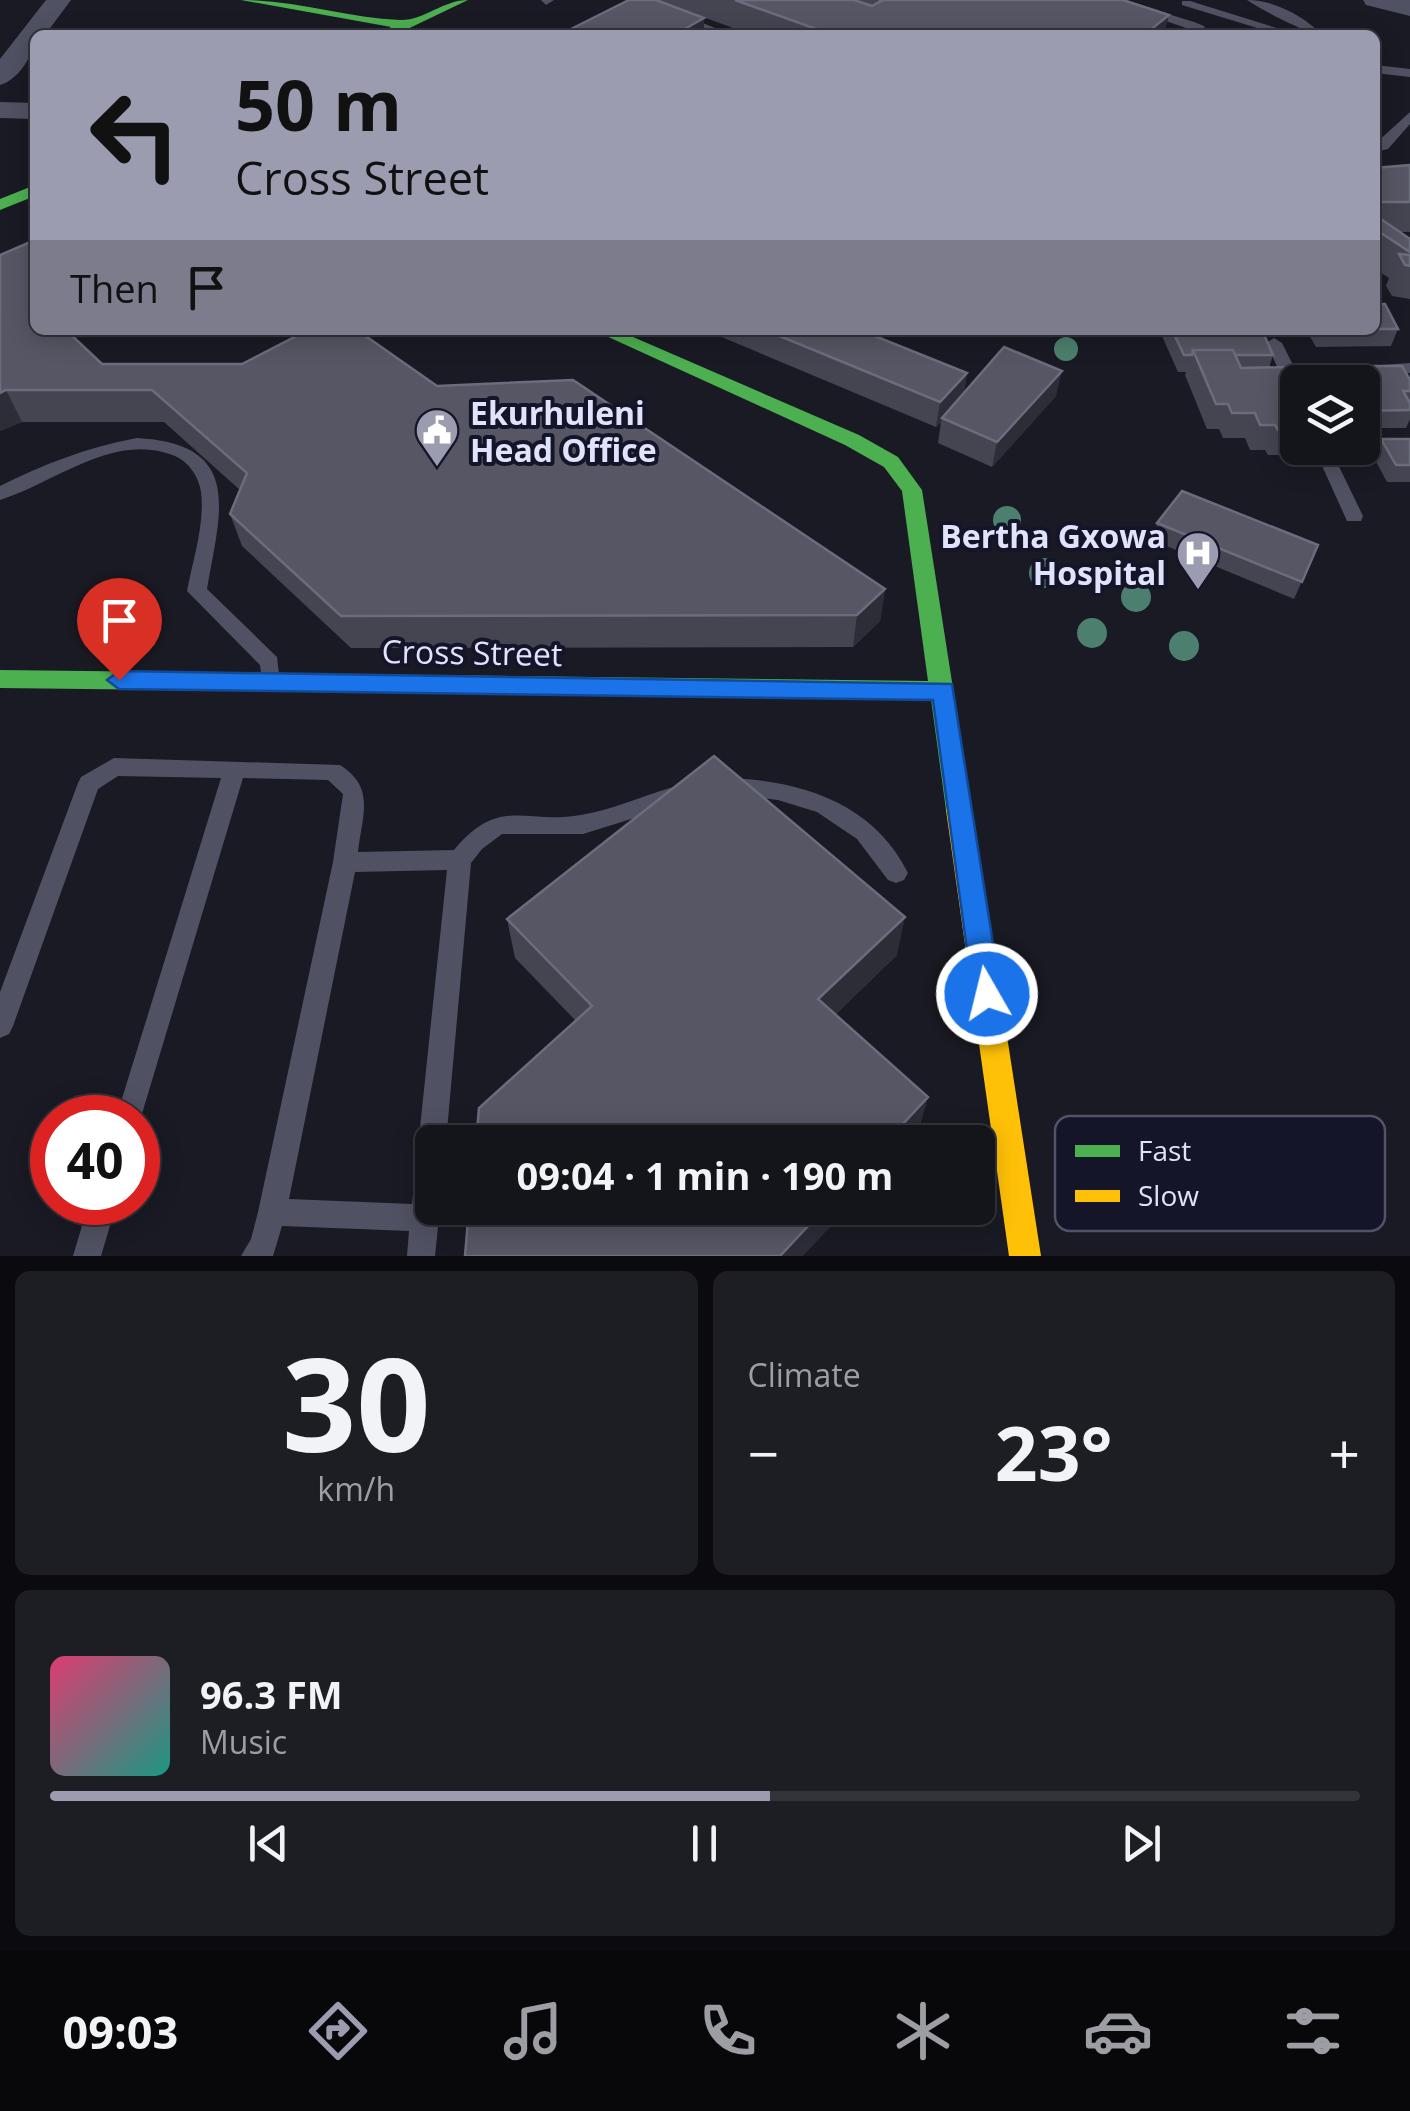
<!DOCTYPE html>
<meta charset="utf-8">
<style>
:root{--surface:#14141b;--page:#1d1d24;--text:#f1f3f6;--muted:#9d9ea3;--line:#33333a;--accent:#9b9cb0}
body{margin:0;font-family:"Open Sans",sans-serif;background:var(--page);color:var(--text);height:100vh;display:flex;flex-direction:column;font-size:38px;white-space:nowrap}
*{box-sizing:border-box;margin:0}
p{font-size:32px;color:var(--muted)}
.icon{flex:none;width:55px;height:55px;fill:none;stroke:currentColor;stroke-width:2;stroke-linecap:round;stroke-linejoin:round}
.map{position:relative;height:1256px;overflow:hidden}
.details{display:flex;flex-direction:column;gap:15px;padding:15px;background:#0b0b0f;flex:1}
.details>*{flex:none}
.top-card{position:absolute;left:30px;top:30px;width:1350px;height:305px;border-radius:15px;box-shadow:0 5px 25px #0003,0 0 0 2px var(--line);background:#9b9cb0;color:#111;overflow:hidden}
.buttons{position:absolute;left:1280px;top:365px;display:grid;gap:20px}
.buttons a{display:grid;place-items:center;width:100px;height:100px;border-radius:15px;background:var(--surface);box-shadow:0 5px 25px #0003,0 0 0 2px var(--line);font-size:50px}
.speed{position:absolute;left:30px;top:1095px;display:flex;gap:20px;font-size:50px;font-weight:700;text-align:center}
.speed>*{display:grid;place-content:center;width:130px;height:130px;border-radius:50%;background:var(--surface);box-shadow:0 5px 25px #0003,0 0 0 2px var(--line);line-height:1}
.speed .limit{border:15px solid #d22;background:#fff;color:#111}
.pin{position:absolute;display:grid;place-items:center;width:85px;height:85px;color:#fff;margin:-102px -42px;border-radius:50% 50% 50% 0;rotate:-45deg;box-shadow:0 0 10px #0007}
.pin .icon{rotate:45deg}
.me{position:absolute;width:110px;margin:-55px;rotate:352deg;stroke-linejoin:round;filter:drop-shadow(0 0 8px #0008)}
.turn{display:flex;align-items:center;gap:35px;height:210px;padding:0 40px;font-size:45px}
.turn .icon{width:130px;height:130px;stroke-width:2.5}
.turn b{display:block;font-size:70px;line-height:85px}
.then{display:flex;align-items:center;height:95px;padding:0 40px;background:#0003;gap:20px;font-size:38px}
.big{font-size:75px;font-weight:700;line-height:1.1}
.details .widget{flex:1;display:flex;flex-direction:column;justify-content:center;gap:15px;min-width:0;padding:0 35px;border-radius:15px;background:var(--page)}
.details .dial{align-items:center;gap:0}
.dial b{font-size:130px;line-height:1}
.song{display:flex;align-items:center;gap:30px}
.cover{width:120px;height:120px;border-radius:15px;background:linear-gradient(135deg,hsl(340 70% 55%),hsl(170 70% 35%))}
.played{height:10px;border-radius:5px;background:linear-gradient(90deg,var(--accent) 55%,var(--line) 55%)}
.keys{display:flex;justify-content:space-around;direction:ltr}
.heat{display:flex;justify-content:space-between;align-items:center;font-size:55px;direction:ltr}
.details .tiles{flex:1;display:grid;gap:15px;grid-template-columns:1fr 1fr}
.widget:last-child{grid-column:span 2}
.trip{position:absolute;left:415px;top:1125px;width:580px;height:100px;border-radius:15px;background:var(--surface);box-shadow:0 5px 25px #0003,0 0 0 2px var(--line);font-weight:700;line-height:100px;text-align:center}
.tab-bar{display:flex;height:160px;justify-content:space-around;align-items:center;background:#08080b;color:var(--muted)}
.tab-bar .icon{width:70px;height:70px}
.tab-bar .current{color:var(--accent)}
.tab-bar b{font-size:45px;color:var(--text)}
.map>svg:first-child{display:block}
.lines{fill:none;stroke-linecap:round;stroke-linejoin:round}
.lane{fill:#505263;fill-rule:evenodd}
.street{fill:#505263;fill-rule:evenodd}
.fast{fill:#4caf50;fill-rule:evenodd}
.slow{fill:#ffc107;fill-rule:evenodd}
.tree{fill:#4c7f6e}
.wall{fill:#454552}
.shaded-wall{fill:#2d2d38}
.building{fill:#565664;stroke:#6b6c7c;stroke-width:2.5}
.route{fill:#1a73e8;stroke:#114b97;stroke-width:2.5}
.labels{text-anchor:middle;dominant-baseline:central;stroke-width:8;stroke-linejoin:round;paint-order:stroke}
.poi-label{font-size:32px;font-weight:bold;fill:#e1e2fb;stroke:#151529;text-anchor:start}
.street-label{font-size:32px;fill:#e1e2fb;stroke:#151529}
.key{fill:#151529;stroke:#525268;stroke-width:2.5}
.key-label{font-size:28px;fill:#e1e2fb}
</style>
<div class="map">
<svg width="1410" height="1256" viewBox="0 0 1410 1256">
<rect width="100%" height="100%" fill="#1a1a24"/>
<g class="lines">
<!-- lane -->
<path class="lane" d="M 541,0 L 554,0 L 546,5 Z
M 627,0 L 644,0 L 733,35 L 716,35 Z
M 1105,0 L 1123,0 L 1194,22 L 1204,26 L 1207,35 L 1195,35 L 1194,31 L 1186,28 Z
M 1247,0 C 1275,0 1303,16 1323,35 C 1309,35 1260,9 1247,0 Z
M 1182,1 L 1190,1 L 1299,35 L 1280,35 L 1182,5 Z
M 1375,65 L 1410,69 L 1410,77 L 1375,73 Z
M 1410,112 L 1410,124 L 1388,149 L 1375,152 L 1375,144 Z
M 1274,338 L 1282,343 L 1296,371 L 1410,363 L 1410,373 L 1300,381 L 1298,382 L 1298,399 L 1290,394 L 1266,343 Z
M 137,438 C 245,444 220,512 207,589 L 277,657 L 280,682 L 277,688 L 263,688 L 260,665 L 187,591 C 193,559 205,524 201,492 C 199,477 189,462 175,456 C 114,431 55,483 0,500 L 0,486 C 44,464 88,447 137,438 Z
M 1314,448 L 1330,448 L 1363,516 L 1361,521 L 1347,521 Z
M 114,758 L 340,765 C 376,788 362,815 358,852 L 454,850 C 500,795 523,825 581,815 C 611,810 640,797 670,788 L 684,785 L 692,788 L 695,794 L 692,800 L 583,834 L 502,834 L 482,849 L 471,863 L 446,1142 L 432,1142 L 432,1208 L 440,1208 L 435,1256 L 407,1256 L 409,1231 L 282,1226 L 273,1256 L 241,1256 L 251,1239 L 258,1212 L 333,862 L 343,794 L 328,780 L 243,778 L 138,1127 L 138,1118 L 116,1118 L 221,778 L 118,776 L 98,789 L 13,1026 L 9,1034 L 0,1038 L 0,992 L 78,783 L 81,777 ZM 447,870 L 412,1204 L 289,1199 L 355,872 Z
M 727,778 C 800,780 874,803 908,873 L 904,880 L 896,883 L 888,880 L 857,839 L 817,812 L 778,800 L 719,793 L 716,787 L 719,781 Z
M 89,1202 L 117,1202 L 101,1256 L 73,1256 Z"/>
<!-- street -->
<path class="street" d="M 46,0 L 71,0 L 45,35 L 35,35 C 35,53 19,80 0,85 L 0,59 Z
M 1363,0 L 1410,0 L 1410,16 L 1366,5 Z
M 0,102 L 35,103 L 35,119 L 0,118 Z"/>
<!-- fast -->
<path class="fast" d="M 241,0 C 295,0 347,18 400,20 C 423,21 443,0 468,0 L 395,35 L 377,35 L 391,27 Z
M 35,185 L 35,196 L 0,210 L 0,199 Z
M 593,330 L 617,330 L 859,435 L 898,457 L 922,490 L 972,810 L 968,817 L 959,820 L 950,817 L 946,810 L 931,699 L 0,688 L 0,670 L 928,681 L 902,491 L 884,467 L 845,445 Z"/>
<!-- slow -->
<path class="slow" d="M 959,800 L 968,803 L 972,810 L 1041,1256 L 1009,1256 L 946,810 L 950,803 Z"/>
</g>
<!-- trees -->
<g class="tree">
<circle cx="1066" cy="349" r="12"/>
<circle cx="1007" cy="520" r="14"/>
<circle cx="1044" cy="573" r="15"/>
<circle cx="1136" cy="597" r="15"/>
<circle cx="1092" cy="633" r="15"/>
<circle cx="1184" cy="646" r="15"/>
</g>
<!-- wall -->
<path class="wall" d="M 657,0 L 1123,0 L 1164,35 L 752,35 Z
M 1410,165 L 1410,232 L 1400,232 L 1410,239 L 1410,299 L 1392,296 L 1386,286 L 1389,278 L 1375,269 L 1375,168 Z
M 0,255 L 72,335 L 102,364 L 437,386 L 885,589 L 880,621 L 853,647 L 351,648 L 242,546 L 230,514 L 240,490 L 164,422 L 22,422 L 0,431 Z
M 1375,304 L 1398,329 L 1391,346 L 1316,347 L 1306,330 L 1375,330 Z
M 705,330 L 860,330 L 967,373 L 964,393 L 1056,396 L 992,467 L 938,443 L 941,422 L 936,427 Z
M 1164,330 L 1262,330 L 1273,355 L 1269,368 L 1298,384 L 1298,448 L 1312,448 L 1309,455 L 1268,455 L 1265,450 L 1250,450 L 1245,438 L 1223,438 L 1219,429 L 1207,429 L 1185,375 L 1186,372 L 1178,372 L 1162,336 Z
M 1334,366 L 1410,380 L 1410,419 L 1406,428 L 1362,428 L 1362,382 L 1327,382 Z
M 1381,439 L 1410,439 L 1410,482 L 1387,482 L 1373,456 Z
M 1157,523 L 1318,545 L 1294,599 L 1152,540 Z
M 507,919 L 897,955 L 835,1015 L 928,1097 L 918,1131 L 908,1142 L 476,1142 L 575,1020 L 515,958 Z"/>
<!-- shaded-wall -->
<path class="shaded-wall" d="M 1169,15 L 1164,35 L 1144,35 Z
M 704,18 L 704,35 L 674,35 Z
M 1062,371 L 1056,396 L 992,467 L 997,442 Z
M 967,373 L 963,398 L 942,418 L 941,422 L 936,427 L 940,402 Z
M 6,390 L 22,422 L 0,431 L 0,393 Z
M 885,589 L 880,621 L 853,647 L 857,615 Z
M 905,917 L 897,955 L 813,1036 L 818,999 Z
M 928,1097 L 918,1131 L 908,1142 L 886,1142 Z
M 825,1208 L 848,1208 L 803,1256 L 780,1256 Z"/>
<!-- building -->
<path class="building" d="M 629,0 L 656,0 L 704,18 L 674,35 L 559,35 Z
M 735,0 L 854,0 L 872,6 L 881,1 L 879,0 L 1123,0 L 1169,15 L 1144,35 L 833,35 Z
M 450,31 L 459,35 L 442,35 Z
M 1410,165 L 1410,202 L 1375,202 L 1375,168 Z
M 1375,215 L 1410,239 L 1410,252 L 1375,229 Z
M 35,240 L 35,330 L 66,330 L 102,364 L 242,364 L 308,330 L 357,330 L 437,386 L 573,380 L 885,589 L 857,615 L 341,616 L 230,514 L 247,473 L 152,390 L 6,390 L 0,393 L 0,255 Z
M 1399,254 L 1410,255 L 1410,266 L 1405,265 Z
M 1375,304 L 1385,304 L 1398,329 L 1375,329 Z
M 765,330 L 860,330 L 967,373 L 940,402 Z
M 1172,330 L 1262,330 L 1273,355 L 1235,355 L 1233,350 L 1193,350 L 1192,355 L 1184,355 Z
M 1004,347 L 1062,371 L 997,442 L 942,418 Z
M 1193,350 L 1233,350 L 1241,368 L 1289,367 L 1298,384 L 1298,430 L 1278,430 L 1275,425 L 1260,425 L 1255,413 L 1232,413 L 1228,404 L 1216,404 Z
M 1334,366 L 1402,366 L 1410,380 L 1410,391 L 1403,391 L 1410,403 L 1410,410 L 1362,411 L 1362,382 L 1343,382 Z
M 1381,439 L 1410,439 L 1410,465 L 1396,465 Z
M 1182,491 L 1318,545 L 1302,582 L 1157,523 Z
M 714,756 L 905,917 L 818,999 L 928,1097 L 886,1142 L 476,1142 L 479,1108 L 592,1006 L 507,919 Z
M 469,1208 L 825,1208 L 780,1256 L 465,1256 Z"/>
<!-- route -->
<path class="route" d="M 119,671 L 952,684 L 1001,994 L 997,1004 L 987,1008 L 977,1004 L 973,994 L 933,700 L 119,689 L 107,680 Z"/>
<!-- icons -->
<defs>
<g id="civic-pin" transform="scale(2.25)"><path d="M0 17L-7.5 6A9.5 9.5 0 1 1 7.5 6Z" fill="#9b9cb0" stroke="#151529"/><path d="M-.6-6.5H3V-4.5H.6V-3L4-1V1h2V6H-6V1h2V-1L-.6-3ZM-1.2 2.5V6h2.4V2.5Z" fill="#fff"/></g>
<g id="hospital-pin" transform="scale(2.25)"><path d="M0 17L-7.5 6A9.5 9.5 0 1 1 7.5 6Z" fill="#9b9cb0" stroke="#151529"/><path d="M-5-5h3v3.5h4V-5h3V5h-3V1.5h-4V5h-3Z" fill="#fff"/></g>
</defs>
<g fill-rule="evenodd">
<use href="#civic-pin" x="437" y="430"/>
<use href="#hospital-pin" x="1198" y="553"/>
</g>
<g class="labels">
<!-- poi labels -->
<g class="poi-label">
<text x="470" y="412">Ekurhuleni<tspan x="470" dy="37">Head Office</tspan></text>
<text x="1166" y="535" text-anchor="end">Bertha Gxowa<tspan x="1166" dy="37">Hospital</tspan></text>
</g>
<!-- street labels -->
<g class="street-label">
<text transform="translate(472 652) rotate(1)">Cross Street</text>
</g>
</g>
<!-- legend -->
<rect x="1055" y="1116" width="330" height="115" rx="15" class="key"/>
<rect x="1075" y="1145" width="45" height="12" fill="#4caf50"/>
<rect x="1075" y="1190" width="45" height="12" fill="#ffc107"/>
<g class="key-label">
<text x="1138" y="1161">Fast</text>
<text x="1138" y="1206">Slow</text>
</g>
</svg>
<div class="buttons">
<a><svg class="icon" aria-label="layers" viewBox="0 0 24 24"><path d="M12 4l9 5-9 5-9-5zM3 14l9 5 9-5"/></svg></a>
</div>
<div class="speed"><div class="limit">40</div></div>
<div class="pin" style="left:119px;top:680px;background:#d93025"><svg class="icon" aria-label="arrive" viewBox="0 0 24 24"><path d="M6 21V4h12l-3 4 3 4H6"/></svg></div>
<svg class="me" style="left:987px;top:994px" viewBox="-20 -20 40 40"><circle r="17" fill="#1a73e8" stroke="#fff" stroke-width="3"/><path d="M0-11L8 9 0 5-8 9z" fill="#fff"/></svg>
<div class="trip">09:04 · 1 min · 190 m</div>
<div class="top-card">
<div class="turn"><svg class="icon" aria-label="left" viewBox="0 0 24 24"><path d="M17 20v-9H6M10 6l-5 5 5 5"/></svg><div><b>50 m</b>Cross Street</div></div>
<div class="then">Then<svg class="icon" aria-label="arrive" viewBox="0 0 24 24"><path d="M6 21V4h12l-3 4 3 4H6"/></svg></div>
</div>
</div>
<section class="details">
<div class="tiles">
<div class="widget dial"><b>30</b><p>km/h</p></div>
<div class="widget"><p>Climate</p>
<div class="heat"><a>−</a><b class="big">23°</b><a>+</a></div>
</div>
<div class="widget">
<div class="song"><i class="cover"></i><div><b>96.3 FM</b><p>Music</p></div></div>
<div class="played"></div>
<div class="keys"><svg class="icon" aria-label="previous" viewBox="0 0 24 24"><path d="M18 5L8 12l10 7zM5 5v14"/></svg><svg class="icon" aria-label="pause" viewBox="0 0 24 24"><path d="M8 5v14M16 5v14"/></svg><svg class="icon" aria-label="next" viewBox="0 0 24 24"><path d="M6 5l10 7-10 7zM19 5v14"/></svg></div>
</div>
</div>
</section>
<nav class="tab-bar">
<b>09:03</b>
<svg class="icon current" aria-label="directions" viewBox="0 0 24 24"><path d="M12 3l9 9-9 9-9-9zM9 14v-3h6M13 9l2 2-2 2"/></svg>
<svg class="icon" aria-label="music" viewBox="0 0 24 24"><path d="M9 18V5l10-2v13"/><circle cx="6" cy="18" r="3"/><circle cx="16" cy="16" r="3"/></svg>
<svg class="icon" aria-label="phone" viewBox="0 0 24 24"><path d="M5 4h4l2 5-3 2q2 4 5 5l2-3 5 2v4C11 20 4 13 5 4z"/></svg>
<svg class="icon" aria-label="climate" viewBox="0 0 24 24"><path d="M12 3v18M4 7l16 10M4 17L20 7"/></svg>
<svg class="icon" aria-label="car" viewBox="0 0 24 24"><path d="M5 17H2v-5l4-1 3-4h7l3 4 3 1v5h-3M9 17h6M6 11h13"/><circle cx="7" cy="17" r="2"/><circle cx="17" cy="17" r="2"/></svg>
<svg class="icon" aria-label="filters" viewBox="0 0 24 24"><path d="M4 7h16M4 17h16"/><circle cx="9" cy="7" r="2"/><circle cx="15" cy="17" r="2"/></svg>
</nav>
